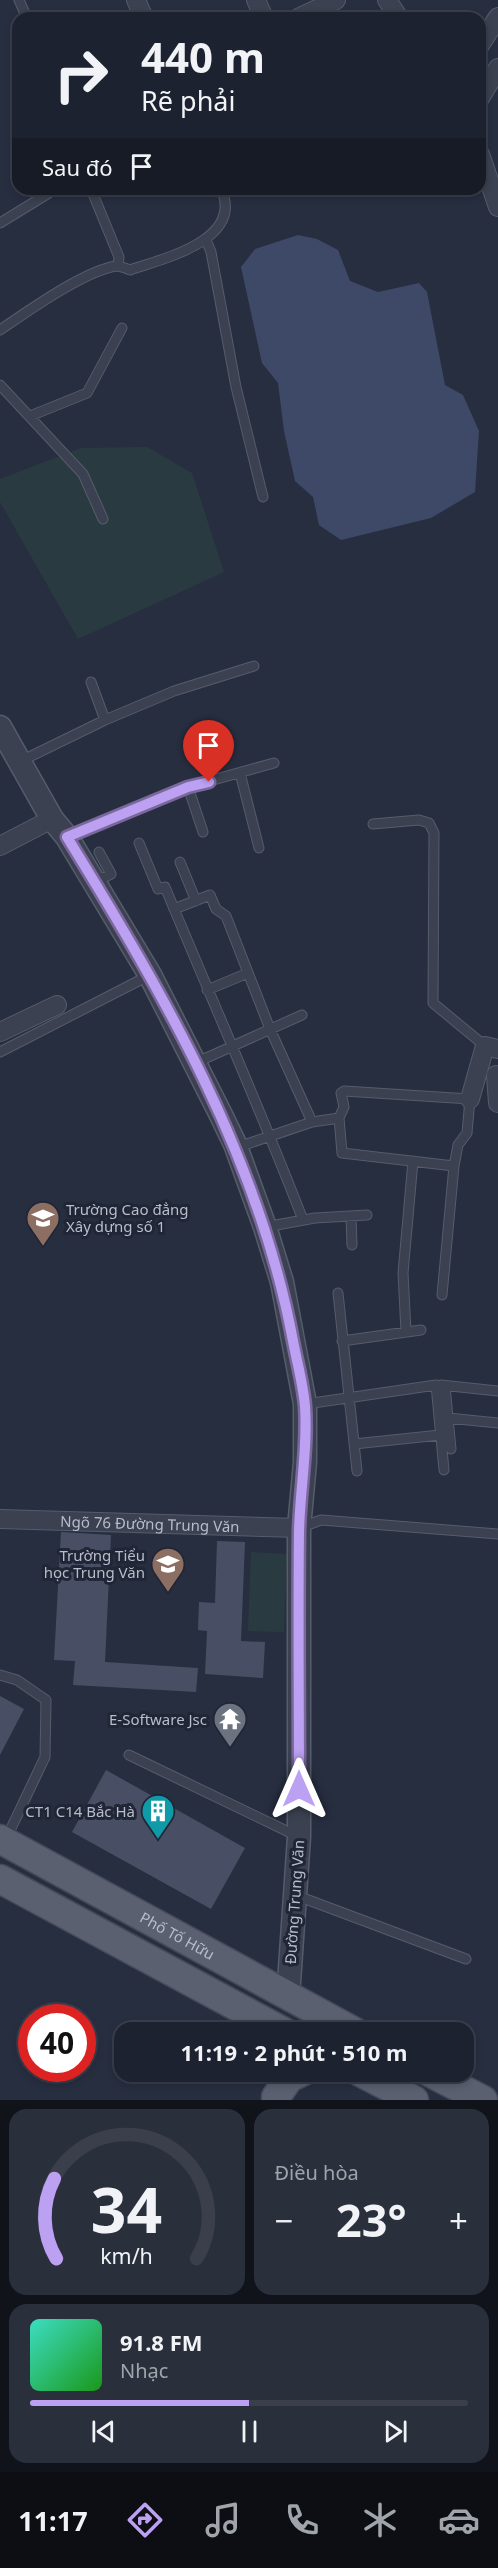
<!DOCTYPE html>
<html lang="vi">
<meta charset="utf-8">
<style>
:root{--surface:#1d2230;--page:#2a2f3c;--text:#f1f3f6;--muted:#a0a4ab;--line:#3b3f4c;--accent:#bca0f2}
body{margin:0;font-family:"Noto Sans",sans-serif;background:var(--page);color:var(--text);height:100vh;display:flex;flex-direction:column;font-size:22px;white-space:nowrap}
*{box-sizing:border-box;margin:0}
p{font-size:20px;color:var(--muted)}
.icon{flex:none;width:33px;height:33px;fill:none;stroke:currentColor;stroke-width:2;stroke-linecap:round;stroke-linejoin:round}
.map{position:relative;height:2100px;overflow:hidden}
.panel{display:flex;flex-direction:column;gap:9px;padding:9px;background:#10131a;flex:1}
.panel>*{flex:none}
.banner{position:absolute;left:12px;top:12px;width:474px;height:183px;border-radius:18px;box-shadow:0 3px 9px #0003,0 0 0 2px var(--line);background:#1d2230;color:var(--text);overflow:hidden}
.speed{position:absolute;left:18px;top:2004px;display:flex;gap:12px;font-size:30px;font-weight:700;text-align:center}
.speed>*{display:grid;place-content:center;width:78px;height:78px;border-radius:50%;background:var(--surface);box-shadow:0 3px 9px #0003,0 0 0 2px var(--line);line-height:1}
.speed .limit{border:9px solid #d22;background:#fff;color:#111}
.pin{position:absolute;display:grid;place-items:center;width:51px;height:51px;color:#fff;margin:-62px -26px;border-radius:50% 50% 50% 0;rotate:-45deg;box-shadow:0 0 6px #0007}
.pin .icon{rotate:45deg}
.me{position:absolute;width:66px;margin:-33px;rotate:0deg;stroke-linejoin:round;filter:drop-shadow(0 0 4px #0008)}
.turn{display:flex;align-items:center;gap:21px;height:126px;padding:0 30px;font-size:27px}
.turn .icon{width:78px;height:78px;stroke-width:2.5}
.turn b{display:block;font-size:42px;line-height:51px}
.then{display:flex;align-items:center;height:57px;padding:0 30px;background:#0003;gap:12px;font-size:22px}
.big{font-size:45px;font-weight:700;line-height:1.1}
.panel .widget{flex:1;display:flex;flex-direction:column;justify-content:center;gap:9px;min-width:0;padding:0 21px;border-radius:18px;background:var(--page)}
.panel .dial{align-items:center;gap:0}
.dial svg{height:156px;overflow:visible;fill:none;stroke:var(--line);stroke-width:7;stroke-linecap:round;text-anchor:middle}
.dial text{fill:var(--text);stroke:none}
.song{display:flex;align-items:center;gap:18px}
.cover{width:72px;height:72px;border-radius:9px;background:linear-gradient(135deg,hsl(170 70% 55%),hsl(120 70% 35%))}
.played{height:6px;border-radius:3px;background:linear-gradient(90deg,var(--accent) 50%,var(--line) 50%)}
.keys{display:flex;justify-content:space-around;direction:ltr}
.heat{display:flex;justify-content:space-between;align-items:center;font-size:33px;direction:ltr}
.panel .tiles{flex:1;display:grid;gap:9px;grid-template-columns:1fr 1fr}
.widget:last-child{grid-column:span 2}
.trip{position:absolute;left:114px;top:2022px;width:360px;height:60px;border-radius:18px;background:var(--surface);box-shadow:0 3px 9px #0003,0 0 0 2px var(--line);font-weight:700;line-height:60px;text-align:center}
.tab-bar{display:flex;height:96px;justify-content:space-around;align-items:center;background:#0c0e13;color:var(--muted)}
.tab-bar .icon{width:42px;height:42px}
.tab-bar .active{color:var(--accent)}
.tab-bar b{font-size:27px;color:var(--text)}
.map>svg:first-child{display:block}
.green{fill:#293b41}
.water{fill:#3e4968}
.building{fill:#484f64}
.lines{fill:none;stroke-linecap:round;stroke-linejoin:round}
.service-casing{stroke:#565c6b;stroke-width:11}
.minor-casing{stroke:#565c6b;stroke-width:20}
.tertiary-casing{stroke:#565c6b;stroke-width:25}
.primary-casing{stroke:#454a5a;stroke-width:31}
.service{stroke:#3b4150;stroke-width:9}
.minor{stroke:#3b4150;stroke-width:18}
.tertiary{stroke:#3b4150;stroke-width:22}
.primary{stroke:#5a6070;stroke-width:28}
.route-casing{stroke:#7a689d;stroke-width:15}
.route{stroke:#bca0f2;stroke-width:10}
.labels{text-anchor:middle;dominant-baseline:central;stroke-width:6;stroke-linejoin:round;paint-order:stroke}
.poi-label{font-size:15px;fill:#b8bccb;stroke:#202636;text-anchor:end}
.street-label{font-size:15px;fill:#b8bccb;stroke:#202636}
</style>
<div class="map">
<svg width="498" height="2100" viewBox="0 0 498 2100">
<rect width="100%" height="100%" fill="#272e40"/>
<!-- green -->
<path class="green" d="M 147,447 L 192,473 L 224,572 L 78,639 L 0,502 L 0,479 L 81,448 Z
M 251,1552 L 287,1554 L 284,1632 L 248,1631 Z"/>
<!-- water -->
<path class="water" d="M 298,235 L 317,239 L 338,250 L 350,281 L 378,292 L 419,283 L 427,292 L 445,385 L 463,395 L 479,431 L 475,492 L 431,518 L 341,540 L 319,525 L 313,497 L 295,481 L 284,431 L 278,383 L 262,363 L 241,267 L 255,249 Z"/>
<!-- building -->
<path class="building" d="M 61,1532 L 111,1535 L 105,1662 L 198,1668 L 196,1692 L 73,1685 L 75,1661 L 54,1660 Z
M 217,1541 L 245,1542 L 241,1641 L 265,1642 L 263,1678 L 205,1674 L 207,1631 L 198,1630 L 199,1602 L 215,1603 Z
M 0,1696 L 24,1709 L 0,1755 Z
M 106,1770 L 245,1848 L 211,1909 L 72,1832 Z"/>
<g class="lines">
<!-- service casing -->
<g class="service-casing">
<path id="service" d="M 19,0 L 27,18
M 91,189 L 119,257 L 118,266
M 0,223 L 49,193
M 206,240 L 211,252 L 236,387 L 263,497
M 0,330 C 28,311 84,271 116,266 C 121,266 125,268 130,270 C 162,259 245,240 221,189
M 0,385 L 83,474 L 103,519
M 30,416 L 87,393 L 122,328
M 91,682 L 105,720
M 21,761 L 105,720 L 174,691 L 254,666
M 240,773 L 259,848
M 188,787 L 203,832
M 373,824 L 419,820 L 429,823 L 434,833 L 433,1003 L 485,1046
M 67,837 L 188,787 L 274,763
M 139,843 L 158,889 L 165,887 C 211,998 260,1108 303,1220
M 180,862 L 196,901
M 95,882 L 111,874 L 99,852
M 174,909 L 210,895 L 216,909 L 226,916 L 270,1029 L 312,1122
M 207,990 L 248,973
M 0,1052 L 150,975
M 195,1063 L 302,1015
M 339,1118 L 342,1153 L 454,1166
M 238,1147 L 312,1122 L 339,1118 L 344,1107 L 341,1093 L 344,1091 L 470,1099 L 467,1133 L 458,1145 L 454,1166 L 442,1295
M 351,1216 L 352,1245
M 265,1227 L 315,1218 L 367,1215
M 338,1293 L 357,1471
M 406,1332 L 403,1273 L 413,1161
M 342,1341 L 421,1330
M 441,1385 L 498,1391
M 445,1386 L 451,1449
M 306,1404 L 436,1385 L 444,1470
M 448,1418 L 498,1423
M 354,1444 L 440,1435
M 302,1527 L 321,1520 L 498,1534
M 0,1675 L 17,1680 L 46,1700 L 45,1757 L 6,1839
M 129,1755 L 297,1836
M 295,1895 L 466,1959"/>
</g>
<!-- minor casing -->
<g class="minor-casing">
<g id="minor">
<path d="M 136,0 L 144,18"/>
<path d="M 256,0 L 264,18"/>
<path d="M 387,0 L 399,18"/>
<path d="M 298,18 L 336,0"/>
<path d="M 480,45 L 498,17"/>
<path d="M 480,98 L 498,68"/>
<path d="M 480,154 L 498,207"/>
<path d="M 0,846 L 52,819"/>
<path d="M 0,1032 L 57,1005"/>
<path d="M 496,1075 L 498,1103"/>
<path d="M 470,1099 L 485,1046 L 498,1049"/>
<path id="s1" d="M 0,1519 L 299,1528"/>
</g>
</g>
<!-- tertiary casing -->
<g class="tertiary-casing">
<path id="tertiary" d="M 0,727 L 52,819 L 67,837 L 150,975 L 221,1115 L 235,1144 L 265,1227 L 282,1282 L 305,1404 L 305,1462 L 299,1528 L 299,1837 L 288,1997"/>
</g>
<!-- primary casing -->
<g class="primary-casing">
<g id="primary">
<path id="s2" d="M 0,1839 L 355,2032"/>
<path d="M 0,1879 L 284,2032"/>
<path d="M 360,2072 L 414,2100"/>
<path d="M 429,2072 L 483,2100"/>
<path d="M 276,2097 L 289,2078 L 302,2072"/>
</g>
</g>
<!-- service -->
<use href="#service" class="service"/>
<!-- minor -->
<use href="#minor" class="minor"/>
<!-- tertiary -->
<use href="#tertiary" class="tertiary"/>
<!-- primary -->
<use href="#primary" class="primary"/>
</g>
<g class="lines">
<!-- route casing -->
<g class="route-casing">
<path id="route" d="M 209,782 L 188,787 L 67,837 C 164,995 259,1157 293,1341 C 297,1362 303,1384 305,1406 C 308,1448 300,1489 299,1532 C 298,1618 299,1703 299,1789"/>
</g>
<!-- route -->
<use href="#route" class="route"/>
</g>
<!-- icons -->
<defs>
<g id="university-pin" transform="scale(1.725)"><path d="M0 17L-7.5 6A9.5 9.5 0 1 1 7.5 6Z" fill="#8d6e63" stroke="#202636"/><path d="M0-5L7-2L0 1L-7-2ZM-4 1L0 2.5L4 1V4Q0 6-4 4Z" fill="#fff"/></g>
<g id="school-pin" transform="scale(1.725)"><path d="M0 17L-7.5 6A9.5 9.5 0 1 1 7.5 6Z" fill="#8d6e63" stroke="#202636"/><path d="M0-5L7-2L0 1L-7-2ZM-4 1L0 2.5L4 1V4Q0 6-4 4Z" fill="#fff"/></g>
<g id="temple-pin" transform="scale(1.725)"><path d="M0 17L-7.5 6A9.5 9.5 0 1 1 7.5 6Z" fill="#6b7280" stroke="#202636"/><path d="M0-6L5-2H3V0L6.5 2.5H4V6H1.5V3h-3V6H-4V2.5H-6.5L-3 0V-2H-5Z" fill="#fff"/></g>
<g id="building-pin" transform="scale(1.725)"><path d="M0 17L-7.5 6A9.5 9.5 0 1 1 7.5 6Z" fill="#0f9aa8" stroke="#202636"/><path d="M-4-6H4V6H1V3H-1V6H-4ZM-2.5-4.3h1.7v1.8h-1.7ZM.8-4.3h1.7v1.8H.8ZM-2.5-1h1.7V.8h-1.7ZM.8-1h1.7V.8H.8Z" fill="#fff"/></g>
</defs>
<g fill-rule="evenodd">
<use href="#university-pin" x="43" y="1218"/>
<use href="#school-pin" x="168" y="1564"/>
<use href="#temple-pin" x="230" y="1719"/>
<use href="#building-pin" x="158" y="1811"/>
</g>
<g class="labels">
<!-- poi labels -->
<g class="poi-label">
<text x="66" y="1209" text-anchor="start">Trường Cao đẳng<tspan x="66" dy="17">Xây dựng số 1</tspan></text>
<text x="145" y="1555">Trường Tiểu<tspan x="145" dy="17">học Trung Văn</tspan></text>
<text x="207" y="1719">E-Software Jsc</text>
<text x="135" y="1811">CT1 C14 Bắc Hà</text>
</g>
<!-- street labels -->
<g class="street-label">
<text stroke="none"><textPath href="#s1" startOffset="150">Ngõ 76 Đường Trung Văn</textPath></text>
<text transform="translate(294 1902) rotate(-86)">Đường Trung Văn</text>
<text stroke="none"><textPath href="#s2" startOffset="202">Phố Tố Hữu</textPath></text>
</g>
</g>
</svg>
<div class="speed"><div class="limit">40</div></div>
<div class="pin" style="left:209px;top:782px;background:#d93025"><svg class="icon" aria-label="arrive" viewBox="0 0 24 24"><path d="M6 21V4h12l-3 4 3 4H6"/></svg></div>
<svg class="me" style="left:299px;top:1789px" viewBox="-20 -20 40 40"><path d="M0-17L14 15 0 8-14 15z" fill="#bca0f2" stroke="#fff" stroke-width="4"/></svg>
<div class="trip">11:19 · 2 phút · 510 m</div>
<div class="banner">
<div class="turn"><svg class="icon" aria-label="right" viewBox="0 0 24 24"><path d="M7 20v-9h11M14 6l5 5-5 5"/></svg><div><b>440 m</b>Rẽ phải</div></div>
<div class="then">Sau đó<svg class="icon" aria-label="arrive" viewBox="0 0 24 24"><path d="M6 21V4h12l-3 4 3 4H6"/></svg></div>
</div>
</div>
<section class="panel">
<div class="tiles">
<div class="widget dial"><svg viewBox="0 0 100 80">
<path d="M14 69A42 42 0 1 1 86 69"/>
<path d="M14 69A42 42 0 0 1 13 28" stroke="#bca0f2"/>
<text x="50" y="56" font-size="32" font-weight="700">34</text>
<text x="50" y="72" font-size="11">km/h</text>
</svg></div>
<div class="widget"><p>Điều hòa</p>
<div class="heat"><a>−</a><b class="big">23°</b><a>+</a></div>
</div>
<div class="widget">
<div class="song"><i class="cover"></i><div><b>91.8 FM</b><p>Nhạc</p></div></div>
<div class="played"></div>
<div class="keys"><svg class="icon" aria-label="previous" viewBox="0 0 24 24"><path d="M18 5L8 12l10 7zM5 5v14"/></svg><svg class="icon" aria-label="pause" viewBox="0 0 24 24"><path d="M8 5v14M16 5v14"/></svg><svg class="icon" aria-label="next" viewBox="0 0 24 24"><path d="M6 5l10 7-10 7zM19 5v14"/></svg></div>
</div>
</div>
</section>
<nav class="tab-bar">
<b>11:17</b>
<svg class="icon active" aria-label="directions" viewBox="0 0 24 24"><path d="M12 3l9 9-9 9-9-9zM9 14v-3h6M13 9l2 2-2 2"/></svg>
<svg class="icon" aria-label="music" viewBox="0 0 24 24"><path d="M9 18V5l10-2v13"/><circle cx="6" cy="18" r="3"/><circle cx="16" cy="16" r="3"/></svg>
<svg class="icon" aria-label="phone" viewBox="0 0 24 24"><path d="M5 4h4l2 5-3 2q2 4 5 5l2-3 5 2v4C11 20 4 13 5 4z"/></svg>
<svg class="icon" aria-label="climate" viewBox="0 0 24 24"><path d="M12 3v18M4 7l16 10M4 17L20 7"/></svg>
<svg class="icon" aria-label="car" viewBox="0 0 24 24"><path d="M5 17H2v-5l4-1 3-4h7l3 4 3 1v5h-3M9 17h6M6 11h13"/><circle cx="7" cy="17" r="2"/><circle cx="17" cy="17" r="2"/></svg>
</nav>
